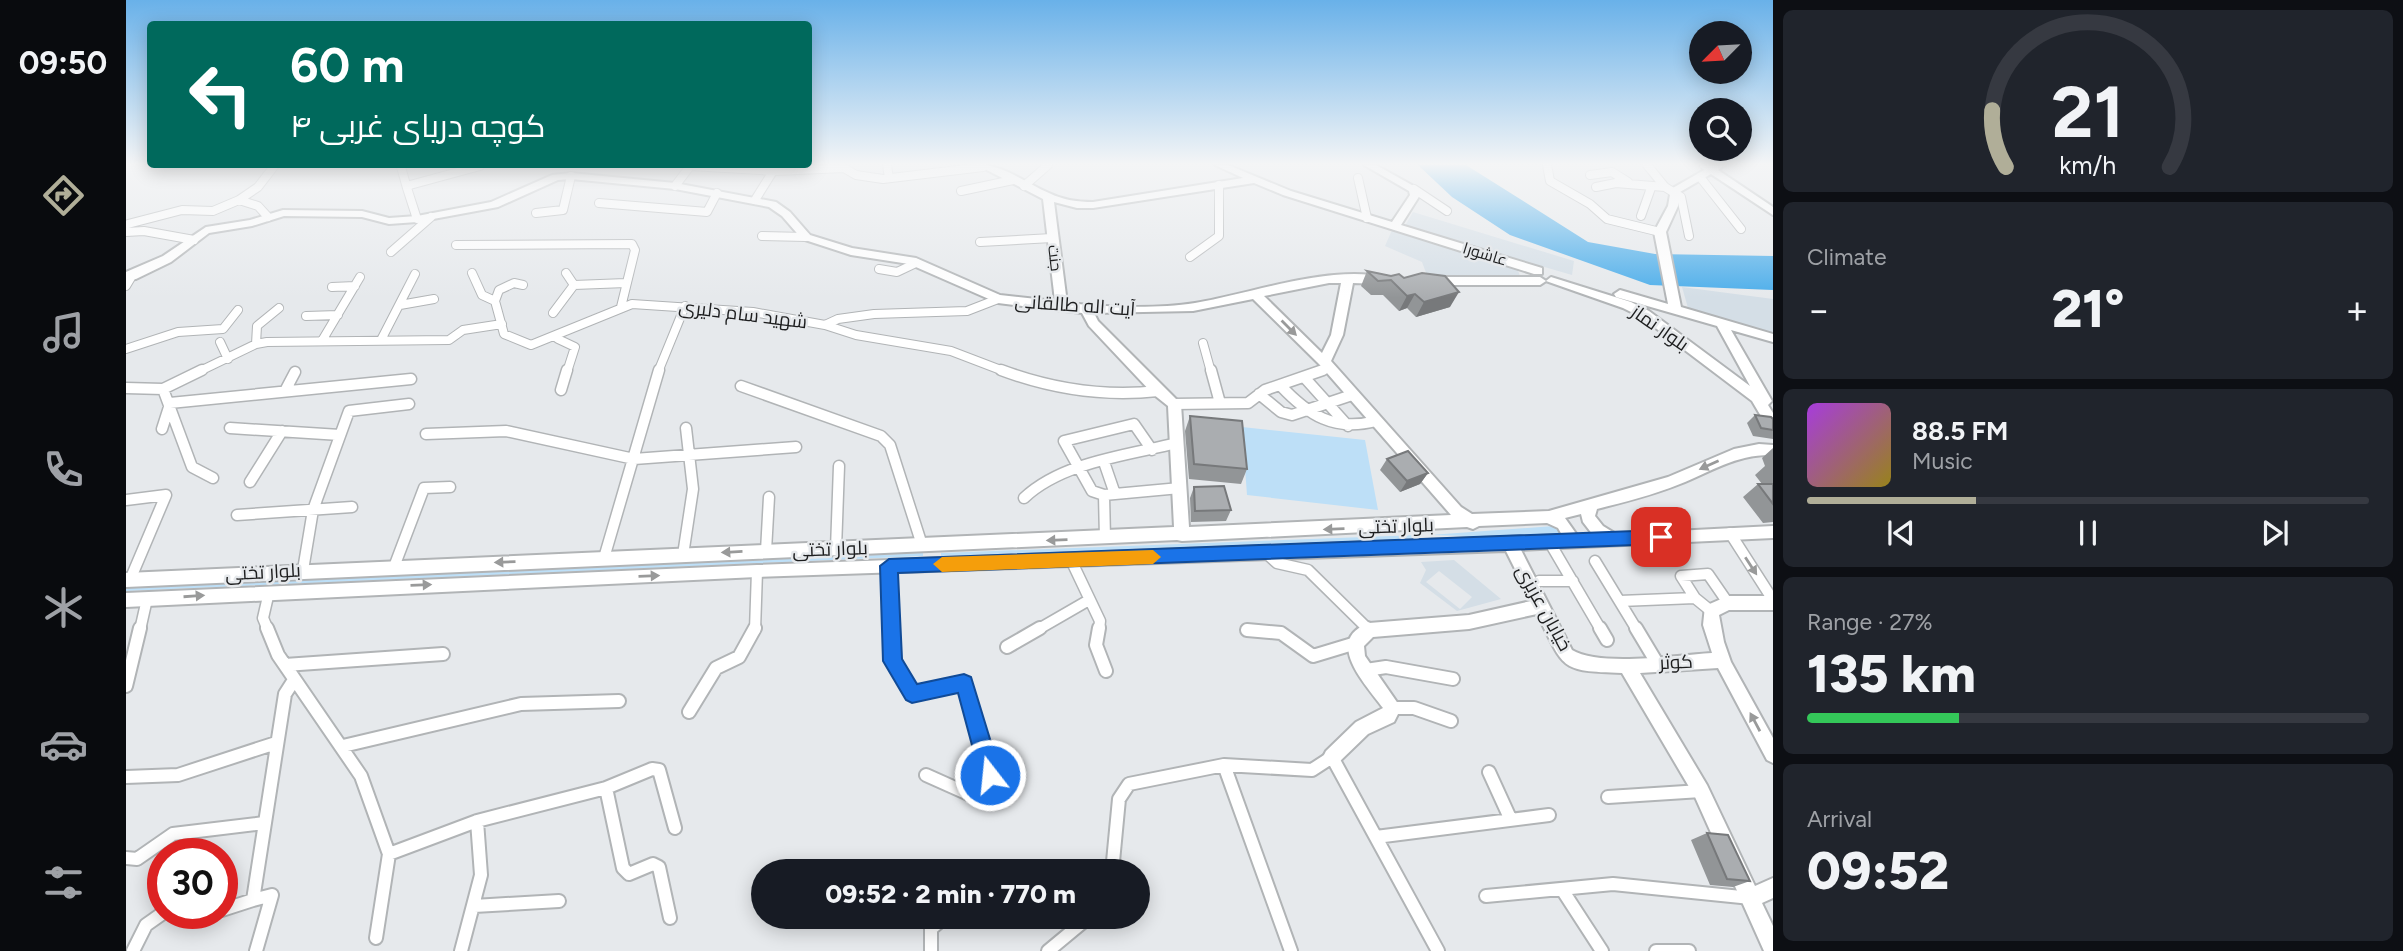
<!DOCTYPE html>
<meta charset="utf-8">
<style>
:root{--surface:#171b24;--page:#20242c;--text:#f1f3f6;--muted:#9ea1a6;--line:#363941;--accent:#b0ae98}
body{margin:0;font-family:Figtree,Cairo,sans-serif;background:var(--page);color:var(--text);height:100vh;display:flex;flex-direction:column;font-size:26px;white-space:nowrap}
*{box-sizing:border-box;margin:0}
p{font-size:23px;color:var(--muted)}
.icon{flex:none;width:38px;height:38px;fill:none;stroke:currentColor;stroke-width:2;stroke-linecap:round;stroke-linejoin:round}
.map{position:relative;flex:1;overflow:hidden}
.details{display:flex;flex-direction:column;gap:10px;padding:10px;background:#0d0f14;width:630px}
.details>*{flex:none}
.top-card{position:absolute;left:21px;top:21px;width:665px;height:147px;border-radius:7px;box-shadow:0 4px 18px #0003;background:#00695c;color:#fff;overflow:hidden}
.needle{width:46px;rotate:246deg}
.buttons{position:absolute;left:1563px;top:21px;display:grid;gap:14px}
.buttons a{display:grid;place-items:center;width:63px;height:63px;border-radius:50%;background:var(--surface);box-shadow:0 4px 18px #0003;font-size:35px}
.speed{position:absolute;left:21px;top:838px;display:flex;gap:14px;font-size:35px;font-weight:700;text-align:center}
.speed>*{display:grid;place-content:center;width:91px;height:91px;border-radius:50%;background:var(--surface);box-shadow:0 4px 18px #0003;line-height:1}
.speed .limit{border:10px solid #d22;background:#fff;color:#111}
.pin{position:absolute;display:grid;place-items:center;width:60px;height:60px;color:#fff;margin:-30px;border-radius:14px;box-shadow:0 4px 10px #0006}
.me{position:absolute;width:77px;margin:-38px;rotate:344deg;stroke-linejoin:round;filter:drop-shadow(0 0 5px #0008)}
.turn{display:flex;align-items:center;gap:24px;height:147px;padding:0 28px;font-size:32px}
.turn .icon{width:91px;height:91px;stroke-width:2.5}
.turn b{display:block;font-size:49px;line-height:60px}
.big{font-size:52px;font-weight:800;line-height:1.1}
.details .card{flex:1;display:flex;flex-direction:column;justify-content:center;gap:10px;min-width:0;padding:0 24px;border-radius:10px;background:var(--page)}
.details .dial{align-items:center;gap:0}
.dial svg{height:182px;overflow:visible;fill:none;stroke:var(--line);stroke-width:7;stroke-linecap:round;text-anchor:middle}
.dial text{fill:var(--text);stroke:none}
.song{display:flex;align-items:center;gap:21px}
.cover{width:84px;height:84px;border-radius:10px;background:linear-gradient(135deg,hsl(280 70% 55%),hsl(50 70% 35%))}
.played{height:7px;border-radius:4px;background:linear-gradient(90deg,var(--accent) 30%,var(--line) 30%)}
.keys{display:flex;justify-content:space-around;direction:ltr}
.heat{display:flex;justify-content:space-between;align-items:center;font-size:38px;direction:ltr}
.charge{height:10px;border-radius:5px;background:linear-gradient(90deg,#34c759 27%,var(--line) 0)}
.trip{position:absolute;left:625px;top:859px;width:399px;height:70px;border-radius:35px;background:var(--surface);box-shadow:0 4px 18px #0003;font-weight:800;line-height:70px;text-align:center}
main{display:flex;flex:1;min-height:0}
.dock{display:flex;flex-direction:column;width:126px;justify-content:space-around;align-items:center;background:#090b0e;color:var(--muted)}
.dock .icon{width:49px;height:49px}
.dock .active{color:var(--accent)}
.dock b{font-size:32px;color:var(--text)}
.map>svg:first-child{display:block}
.built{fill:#d4dee6;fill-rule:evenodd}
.green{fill:#bddff7}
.water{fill:#4badea}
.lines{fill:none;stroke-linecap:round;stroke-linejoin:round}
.street-far2-casing{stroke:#b1b4b6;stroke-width:10}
.street-far1-casing{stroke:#b1b4b6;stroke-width:13}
.street-casing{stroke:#b1b4b6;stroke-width:16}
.secondary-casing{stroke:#b1b4b6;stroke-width:4}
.street-far2{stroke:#fff;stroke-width:8}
.street-far1{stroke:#fff;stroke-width:10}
.street{stroke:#fff;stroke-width:12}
.secondary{fill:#fff;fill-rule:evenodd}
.wall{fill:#929597}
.shaded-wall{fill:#77797b}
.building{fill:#aaadb0;stroke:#77797b;stroke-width:2}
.oneway{fill:#999a9a}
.route{fill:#1a73e8;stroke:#114b97;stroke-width:2}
.slow{fill:#f59e0b}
.labels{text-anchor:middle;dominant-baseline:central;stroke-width:5;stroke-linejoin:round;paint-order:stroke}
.far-street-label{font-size:16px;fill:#1d1e1f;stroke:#e6e9ec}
.street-label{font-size:19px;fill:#1d1e1f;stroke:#e6e9ec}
</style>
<main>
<nav class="dock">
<b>09:50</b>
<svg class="icon active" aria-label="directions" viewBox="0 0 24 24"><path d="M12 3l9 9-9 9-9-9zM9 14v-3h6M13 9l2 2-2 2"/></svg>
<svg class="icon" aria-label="music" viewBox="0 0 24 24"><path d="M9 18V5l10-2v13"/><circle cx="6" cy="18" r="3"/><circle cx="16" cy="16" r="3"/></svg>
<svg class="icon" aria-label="phone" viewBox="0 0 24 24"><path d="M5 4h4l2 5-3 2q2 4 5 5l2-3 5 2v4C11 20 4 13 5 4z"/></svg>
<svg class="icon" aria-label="climate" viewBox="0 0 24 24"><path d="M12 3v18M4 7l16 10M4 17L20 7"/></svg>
<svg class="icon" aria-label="car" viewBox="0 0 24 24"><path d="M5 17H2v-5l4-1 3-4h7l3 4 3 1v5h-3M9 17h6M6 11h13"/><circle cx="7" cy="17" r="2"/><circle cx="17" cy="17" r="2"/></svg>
<svg class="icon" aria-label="filters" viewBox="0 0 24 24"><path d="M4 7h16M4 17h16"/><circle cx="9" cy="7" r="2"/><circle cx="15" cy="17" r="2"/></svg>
</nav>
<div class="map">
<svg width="1647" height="951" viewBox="0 0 1647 951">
<rect width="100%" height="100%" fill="#e6e9ec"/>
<!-- built -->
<path class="built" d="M 1287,212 L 1448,261 L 1446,275 L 1279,226 Z
M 1266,230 L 1391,268 L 1394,276 L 1302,278 L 1296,262 L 1259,246 Z
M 1556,287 L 1647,299 L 1647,333 L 1562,308 Z
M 1328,560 L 1375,599 L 1331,611 L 1294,583 L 1300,570 L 1295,562 ZM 1313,571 L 1346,597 L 1334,609 L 1300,582 Z"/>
<!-- green -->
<path class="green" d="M 1116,427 L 1239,440 L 1252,510 L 1121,495 Z
M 1428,526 L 1435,533 L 1378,537 L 1304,535 Z
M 1292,535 L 1294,538 L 815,556 L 815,553 Z
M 797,553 L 797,556 L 0,591 L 0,588 L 81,584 Z"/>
<!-- water -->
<path class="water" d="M 1292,165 L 1340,165 L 1462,242 L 1529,254 L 1647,256 L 1647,290 L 1524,285 L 1384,235 L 1326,197 Z"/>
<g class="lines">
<!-- street-far2 casing -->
<g class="street-far2-casing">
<path id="street-far2" d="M 761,165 L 763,178
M 1421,165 L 1424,181 L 1464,204 L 1481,219 L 1534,232
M 1521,165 L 1539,187 L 1555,197 L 1563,236
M 1578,165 L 1584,169
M 565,166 L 649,171 L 718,168 L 730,175 L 757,179 L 857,167
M 275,167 L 281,188
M 1464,175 L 1486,172 L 1502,182
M 1574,177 L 1615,229
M 1232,178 L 1241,218
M 549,186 L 565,165
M 898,186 L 922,165
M 1470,187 L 1490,183 L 1539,187
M 1288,189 L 1321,211
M 835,191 L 887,180
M 113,200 L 132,206 L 142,217
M 629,200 L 649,168
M 473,203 L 581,212 L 591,193
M 410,213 L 437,210 L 445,176
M 1515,216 L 1525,188
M 291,219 L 281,188 L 284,185 L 354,166
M 2,224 L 56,210 L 87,211 L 113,200 L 132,187 L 149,165
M 0,232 L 18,231 L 68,240
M 636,236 L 680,237
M 854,242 L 926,238
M 330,245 L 506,244 L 509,250 L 495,307
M 265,252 L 305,217
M 1064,257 L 1093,236 L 1093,185
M 753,269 L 771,272 L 790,263
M 346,273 L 356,295 L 369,301 L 378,334 L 405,345 L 506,304 L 627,312 L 699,325 L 712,319 L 748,314 L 841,311 L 872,299
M 448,285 L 500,283
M 0,286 L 6,276
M 206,287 L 229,286
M 369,301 L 373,290 L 388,283 L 397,285
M 274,305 L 308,299
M 427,313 L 448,285 L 440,273
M 180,316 L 212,315
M 699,325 L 730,335 L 825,351 L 880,372
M 197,339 L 234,277
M 432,339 L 449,347 L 441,372
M 255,340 L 289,274
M 94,342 L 102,359
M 1077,343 L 1085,372
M 130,344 L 131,326 L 153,308
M 0,349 L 52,332 L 97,329 L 112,310
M 72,372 L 130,344 L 141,342 L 323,340 L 337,330 L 376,324
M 532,372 L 559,306
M 1192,372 L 1203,368"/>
</g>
<!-- street-far1 casing -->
<g class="street-far1-casing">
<path id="street-far1" d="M 875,370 C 926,389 978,397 1032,391
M 1085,370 L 1094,403
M 1178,377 L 1222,426
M 1154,385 C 1182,415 1208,432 1250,421
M 615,386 L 755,436 L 764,445 L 796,545
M 0,388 L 37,389 L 66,467 L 87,478
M 37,389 L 76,370
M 435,390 L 441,370
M 159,391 L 169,372
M 1133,394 L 1155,412 L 1166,415 L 1226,395
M 44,403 L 285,379
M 1048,404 L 1122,403 L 1139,390 L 1197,370
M 104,428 L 214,435
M 36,429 L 44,404
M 300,434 L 380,431 L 508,459 L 670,447
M 1026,450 L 1008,424 L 938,441 L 966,491 L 978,495 L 1054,488
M 978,462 L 989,494
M 124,482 L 156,431
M 978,495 L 979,538
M 898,498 C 936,462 1002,455 1051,443
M 0,500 L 40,495 L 4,580
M 111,515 L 226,507
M 1604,533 L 1647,600
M 1424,543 L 1475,630
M 710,549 L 713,466
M 640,551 L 643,497
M 1140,553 L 1151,563 L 1182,570 L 1243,630
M 557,555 L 567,489 L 560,428
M 478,558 L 533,370
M 945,560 L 974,621 L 973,630
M 1469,561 L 1511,630
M 763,566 L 766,630
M 268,567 L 298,488 L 324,487
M 177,570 L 187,510 L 223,411 L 283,404
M 1413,581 L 1447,581
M 1569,598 L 1555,576 L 1582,574 L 1602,603
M 1494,601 L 1569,598 L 1585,611
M 14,630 L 21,599
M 142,630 L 137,618 L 143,592
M 629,630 L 631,571
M 911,630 L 963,600"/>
</g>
<!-- street casing -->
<g class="street-casing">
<path id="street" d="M 141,628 L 152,655 L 235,776 L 263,854 L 250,938
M 766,628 L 767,661 L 786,694 L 838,683 L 865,775 L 858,787 L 847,796 L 800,775
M 973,628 L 970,645 L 980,671
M 1241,628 L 1243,630
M 1474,628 L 1481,640
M 1510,628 L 1531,663
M 1121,630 L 1155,633 L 1187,656 L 1230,643
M 881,647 L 914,628
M 159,665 L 317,654
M 1240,670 L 1260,667 L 1327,679
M 0,686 L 14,628
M 1267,708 L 1288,708 L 1325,721
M 563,712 L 590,668 L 613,657 L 629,628
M 217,746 L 395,704 L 493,701
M 1098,765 L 1165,951
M 1363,772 L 1384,818
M 0,777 L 52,775 L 150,743
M 480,788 L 497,868 L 503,874 L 527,864 L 533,867 L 544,918
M 1482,797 L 1575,791
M 1250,837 L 1423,815
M 263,854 L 351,821 L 480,788 L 526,769 L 533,770 L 549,828
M 0,858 L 11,859 L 47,834 L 138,823
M 986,872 L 993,799 L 1003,784 L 1098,765 L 1186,770 L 1206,757 L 1312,951
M 1437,891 L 1476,951
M 1360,896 L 1487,884 L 1625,898
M 127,900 L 146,895 L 130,951
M 348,906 L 433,901
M 96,910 L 127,900 L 159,694 L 168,680
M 7,951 L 20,925 L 37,913
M 335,951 L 355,875 L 351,821
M 805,951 L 805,929 L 819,917
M 922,951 L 963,917
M 1530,951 L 1563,951"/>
</g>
<!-- secondary casing -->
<g class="secondary-casing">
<path id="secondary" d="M 851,165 C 875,163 901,184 923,193 C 937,200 952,202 967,202 L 1117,178 L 1089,165 L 1102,165 L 1165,191 L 1266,222 L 1284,195 L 1283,191 L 1238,165 L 1250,165 L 1293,189 L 1294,195 L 1275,225 L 1416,268 L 1416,274 L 1408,274 L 1157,195 L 1128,183 L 967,208 L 951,208 L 928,202 L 941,303 C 980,307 1030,309 1069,303 C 1128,293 1202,265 1259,277 L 1261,280 L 1255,284 L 1227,283 L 1217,335 L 1205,361 L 1335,507 L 1346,514 L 1423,511 L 1542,477 L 1608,449 L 1633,444 L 1647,445 L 1647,455 C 1611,454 1586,471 1554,484 C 1527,495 1499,502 1471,509 L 1469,516 L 1477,526 L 1490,534 L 1647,526 L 1647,538 L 1395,550 L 1446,650 C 1473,667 1552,655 1586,653 L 1577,625 L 1579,606 L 1602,596 L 1647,596 L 1647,610 L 1603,610 L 1593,615 L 1598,642 L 1605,662 L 1647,738 L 1647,763 L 1641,760 L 1592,668 L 1514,673 L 1581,785 L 1629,886 L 1647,878 L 1647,898 L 1636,903 L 1647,926 L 1647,951 L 1638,951 L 1569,797 L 1496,673 C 1432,671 1439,669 1411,614 L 1343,629 L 1247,637 L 1238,646 L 1239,656 L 1275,708 L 1268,722 L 1242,734 L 1212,763 L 1206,766 L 1200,763 L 1197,757 L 1200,751 L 1230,722 L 1257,708 C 1241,686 1196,640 1243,623 L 1343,615 L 1405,601 L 1380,551 L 631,577 L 0,607 L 0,593 L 631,565 L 1436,535 L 1432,528 L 1421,523 L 1353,526 L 1347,529 L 1341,527 L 1056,541 L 1051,540 L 0,587 L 0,573 L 1048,527 L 1042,406 L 1027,394 L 963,326 L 956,313 L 872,303 L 783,264 L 725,255 L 676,239 L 656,216 L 643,207 L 549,189 L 445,179 L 432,180 L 372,207 L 291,222 L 263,224 L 236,217 L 158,216 L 126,226 L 83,233 L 45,262 L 10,279 L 0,280 L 0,272 L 37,256 L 80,227 L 124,220 L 157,210 L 236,211 L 263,218 L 291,216 L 365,202 L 426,175 L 445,173 L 549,183 L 650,202 L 664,212 L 684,235 L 726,248 L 790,258 L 874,295 L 929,301 L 917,199 ZM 1203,283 L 1215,283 L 1205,335 L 1196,353 L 1138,296 ZM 1127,299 L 1194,365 L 1325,515 L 1063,527 L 1055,404 L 972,321 L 968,313 L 1067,311 ZM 1455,514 L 1457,522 L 1467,535 L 1451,535 L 1439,518 Z
M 1587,165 L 1599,165 L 1592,170 L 1647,207 L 1647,215 L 1585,174 L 1554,192 L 1552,206 L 1540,232 L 1555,307 L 1647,334 L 1647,342 L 1605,330 L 1646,401 L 1642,405 L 1647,413 L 1647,429 L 1642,428 L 1626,401 L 1515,317 L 1497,308 L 1420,281 L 1414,285 L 1307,285 L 1301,281 L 1307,277 L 1414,277 L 1420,281 L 1425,277 L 1505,302 L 1523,311 L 1624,386 L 1591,326 L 1490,297 L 1488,294 L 1494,290 L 1542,304 L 1528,232 L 1542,206 L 1545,189 Z"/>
</g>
<!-- street-far2 -->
<use href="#street-far2" class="street-far2"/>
<!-- street-far1 -->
<use href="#street-far1" class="street-far1"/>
<!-- street -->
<use href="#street" class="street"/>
<!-- secondary -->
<use href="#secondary" class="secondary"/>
</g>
<!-- wall -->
<path class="wall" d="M 1241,271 L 1278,278 L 1324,307 L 1290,317 L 1281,308 L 1273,311 L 1257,295 L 1245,295 L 1235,286 Z
M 1629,415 L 1647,419 L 1647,439 L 1627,436 L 1621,423 Z
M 1064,416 L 1121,469 L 1115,484 L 1063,479 L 1059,431 Z
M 1647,448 L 1647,522 L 1637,523 L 1617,497 L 1632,484 L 1636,484 L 1629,475 L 1639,466 L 1636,458 Z
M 1261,459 L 1302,473 L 1294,484 L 1274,492 L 1254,470 Z
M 1068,487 L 1105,510 L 1100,521 L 1065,522 L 1064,498 Z
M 1581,833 L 1624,881 L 1607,887 L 1584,885 L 1565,840 Z"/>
<!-- shaded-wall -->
<path class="shaded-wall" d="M 1333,292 L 1324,307 L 1290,317 L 1298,302 Z
M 1289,294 L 1281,308 L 1273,311 L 1281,296 Z
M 1302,473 L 1294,484 L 1274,492 L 1281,481 Z"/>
<!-- building -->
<path class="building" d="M 1241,271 L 1265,276 L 1273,274 L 1278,278 L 1296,273 L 1319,276 L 1333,292 L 1298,302 L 1289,294 L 1281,296 L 1265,280 L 1252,281 Z
M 1629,415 L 1645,417 L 1647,419 L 1647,430 L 1635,428 Z
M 1064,416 L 1116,421 L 1121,469 L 1068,464 Z
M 1282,451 L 1302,473 L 1281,481 L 1261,459 Z
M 1632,484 L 1647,484 L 1647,504 Z
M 1098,486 L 1105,510 L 1069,511 L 1068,487 Z
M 1581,833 L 1602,835 L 1624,881 L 1601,879 Z"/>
<!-- one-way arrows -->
<defs><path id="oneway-solid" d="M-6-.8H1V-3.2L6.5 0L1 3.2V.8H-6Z" transform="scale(1.75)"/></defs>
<g class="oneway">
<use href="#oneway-solid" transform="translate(1163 328) rotate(45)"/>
<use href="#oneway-solid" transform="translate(1583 465) rotate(156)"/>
<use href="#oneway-solid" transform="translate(1208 529) rotate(178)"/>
<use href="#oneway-solid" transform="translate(931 540) rotate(178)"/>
<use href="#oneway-solid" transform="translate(606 552) rotate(177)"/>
<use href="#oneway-solid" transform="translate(379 562) rotate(178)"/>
<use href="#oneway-solid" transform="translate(1625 566) rotate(57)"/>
<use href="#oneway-solid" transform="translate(523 576) rotate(-2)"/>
<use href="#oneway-solid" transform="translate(295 585) rotate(-2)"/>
<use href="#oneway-solid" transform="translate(68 596) rotate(-4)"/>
<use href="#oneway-solid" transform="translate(1629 722) rotate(-118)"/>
</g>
<!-- sky -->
<linearGradient id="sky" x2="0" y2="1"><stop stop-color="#69b1e9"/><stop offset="0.55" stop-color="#f4f5f6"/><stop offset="1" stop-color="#f4f5f6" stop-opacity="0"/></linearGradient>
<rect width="1647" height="298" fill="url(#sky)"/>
<!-- route -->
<path class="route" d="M 1535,530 L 1543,537 L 1535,544 L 772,573 L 776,659 L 791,684 L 838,674 L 845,677 L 875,775 L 872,783 L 864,785 L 857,783 L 854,775 L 832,693 L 786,703 L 780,700 L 757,661 L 754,566 L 763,559 Z"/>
<!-- slow -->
<path class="slow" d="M 1027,550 L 1035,557 L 1027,564 L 816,572 L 807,564 L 816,557 Z"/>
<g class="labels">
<!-- far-street labels -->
<g class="far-street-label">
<text transform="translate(1359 254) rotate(17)">عاشورا</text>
<text transform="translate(929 258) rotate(83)">جنت</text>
</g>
<!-- street labels -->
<g class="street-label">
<text transform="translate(949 305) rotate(4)">آیت اله طالقانی</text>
<text transform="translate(617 314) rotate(7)">شهید سام دلیری</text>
<text transform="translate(1534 328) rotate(35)">بلوار نماز</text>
<text transform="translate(1270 526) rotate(-2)">بلوار تختی</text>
<text transform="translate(704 549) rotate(-2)">بلوار تختی</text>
<text transform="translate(137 572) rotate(-3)">بلوار تختی</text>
<text transform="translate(1418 608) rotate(61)">خیابان عزیزی</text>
<text transform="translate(1550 662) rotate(-3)">کوثر</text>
</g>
</g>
</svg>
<div class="buttons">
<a><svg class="needle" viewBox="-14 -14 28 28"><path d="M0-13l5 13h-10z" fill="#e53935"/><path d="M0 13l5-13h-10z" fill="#9ea1a6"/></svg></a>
<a><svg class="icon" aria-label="search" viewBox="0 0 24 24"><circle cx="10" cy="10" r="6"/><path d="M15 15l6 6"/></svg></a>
</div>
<div class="speed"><div class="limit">30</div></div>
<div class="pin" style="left:1535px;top:537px;background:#d93025"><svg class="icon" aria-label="arrive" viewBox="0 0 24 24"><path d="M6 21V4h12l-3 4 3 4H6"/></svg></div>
<svg class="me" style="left:864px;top:775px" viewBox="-20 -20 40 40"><circle r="17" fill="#1a73e8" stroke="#fff" stroke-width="3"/><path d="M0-11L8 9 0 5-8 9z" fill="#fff"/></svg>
<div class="trip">09:52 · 2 min · 770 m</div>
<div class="top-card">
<div class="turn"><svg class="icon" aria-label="left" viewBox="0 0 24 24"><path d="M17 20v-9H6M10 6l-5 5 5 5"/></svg><div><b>60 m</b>کوچه دریای غربی ۴</div></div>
</div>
</div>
<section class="details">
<div class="card dial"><svg viewBox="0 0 100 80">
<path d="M14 69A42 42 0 1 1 86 69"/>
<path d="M14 69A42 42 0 0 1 8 44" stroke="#b0ae98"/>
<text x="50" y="56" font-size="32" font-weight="700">21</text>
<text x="50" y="72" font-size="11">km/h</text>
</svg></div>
<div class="card"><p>Climate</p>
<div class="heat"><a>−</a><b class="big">21°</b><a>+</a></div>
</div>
<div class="card">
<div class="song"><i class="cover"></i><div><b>88.5 FM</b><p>Music</p></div></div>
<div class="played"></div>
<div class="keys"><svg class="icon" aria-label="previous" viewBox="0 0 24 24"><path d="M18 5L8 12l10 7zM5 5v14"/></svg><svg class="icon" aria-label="pause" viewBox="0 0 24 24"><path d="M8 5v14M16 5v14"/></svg><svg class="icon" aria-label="next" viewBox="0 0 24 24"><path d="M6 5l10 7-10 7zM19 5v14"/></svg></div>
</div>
<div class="card"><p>Range · 27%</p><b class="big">135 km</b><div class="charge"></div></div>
<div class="card"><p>Arrival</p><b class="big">09:52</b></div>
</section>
</main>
